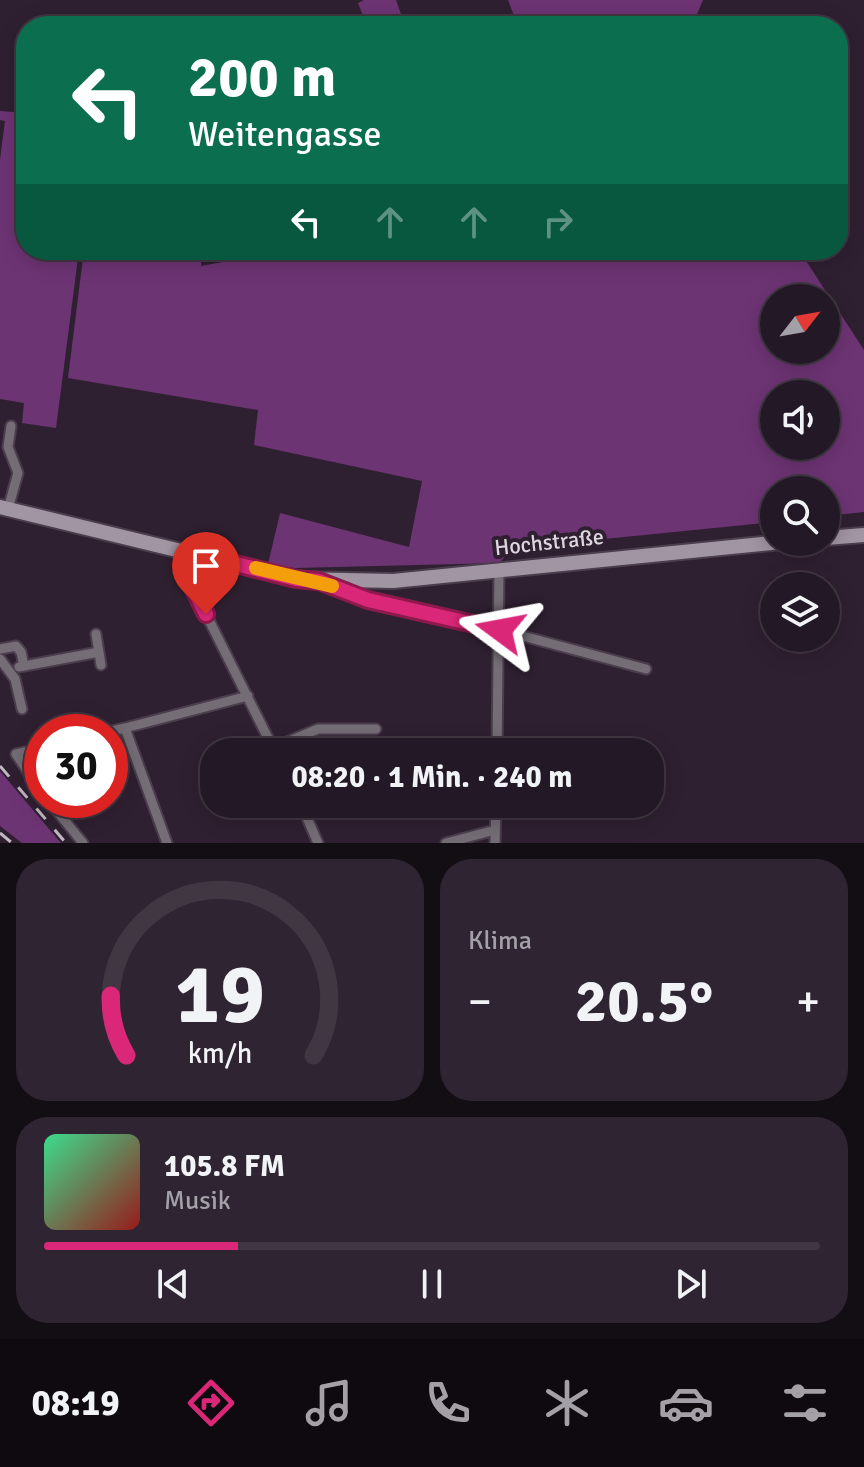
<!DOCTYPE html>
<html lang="de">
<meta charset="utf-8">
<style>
:root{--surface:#231825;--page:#2f2532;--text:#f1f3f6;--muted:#a3a0a7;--line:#403742;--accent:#db2777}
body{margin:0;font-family:Signika,sans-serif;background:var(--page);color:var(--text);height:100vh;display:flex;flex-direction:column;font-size:30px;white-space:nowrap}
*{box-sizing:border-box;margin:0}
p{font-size:26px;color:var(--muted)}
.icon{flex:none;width:44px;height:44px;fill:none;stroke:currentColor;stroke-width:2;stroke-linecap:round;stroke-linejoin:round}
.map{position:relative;height:843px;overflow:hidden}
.side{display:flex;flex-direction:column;gap:16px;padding:16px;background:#130d14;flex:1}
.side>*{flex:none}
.banner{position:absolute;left:16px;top:16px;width:832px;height:244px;border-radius:32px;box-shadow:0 4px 20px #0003,0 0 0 2px var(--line);background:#0b6e4f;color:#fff;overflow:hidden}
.needle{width:52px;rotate:59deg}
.fabs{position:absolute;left:760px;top:284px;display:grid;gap:16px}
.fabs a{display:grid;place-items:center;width:80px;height:80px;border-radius:50%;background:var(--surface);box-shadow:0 4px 20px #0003,0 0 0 2px var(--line);font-size:40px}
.speed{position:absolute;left:24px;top:714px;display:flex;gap:16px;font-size:40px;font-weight:700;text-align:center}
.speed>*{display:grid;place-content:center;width:104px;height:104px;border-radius:50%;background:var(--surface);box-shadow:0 4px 20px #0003,0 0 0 2px var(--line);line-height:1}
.speed .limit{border:12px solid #d22;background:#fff;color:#111}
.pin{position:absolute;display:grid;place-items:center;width:68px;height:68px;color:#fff;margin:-82px -34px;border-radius:50% 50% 50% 0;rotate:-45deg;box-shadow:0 0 8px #0007}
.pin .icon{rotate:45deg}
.me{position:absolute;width:88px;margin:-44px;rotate:283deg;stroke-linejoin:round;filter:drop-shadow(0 0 6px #0008)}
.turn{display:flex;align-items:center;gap:28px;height:168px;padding:0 40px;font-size:36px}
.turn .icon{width:104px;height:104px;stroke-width:2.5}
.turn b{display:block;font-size:56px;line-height:68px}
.lanes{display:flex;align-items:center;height:76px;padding:0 40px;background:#0003;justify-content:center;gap:40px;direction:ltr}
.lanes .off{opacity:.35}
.big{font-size:60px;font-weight:700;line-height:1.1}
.side .card{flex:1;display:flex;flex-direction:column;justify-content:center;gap:12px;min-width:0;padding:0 28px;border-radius:32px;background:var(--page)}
.side .dial{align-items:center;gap:0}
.dial svg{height:208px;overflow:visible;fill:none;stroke:var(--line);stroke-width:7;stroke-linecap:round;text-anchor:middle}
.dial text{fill:var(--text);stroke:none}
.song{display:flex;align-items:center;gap:24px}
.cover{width:96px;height:96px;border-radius:12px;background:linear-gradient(135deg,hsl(150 70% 55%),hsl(0 70% 35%))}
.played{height:8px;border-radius:4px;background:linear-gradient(90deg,var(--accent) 25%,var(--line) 25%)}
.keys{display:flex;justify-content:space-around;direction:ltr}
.heat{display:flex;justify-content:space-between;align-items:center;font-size:44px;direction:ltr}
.side .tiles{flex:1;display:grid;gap:16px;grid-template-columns:1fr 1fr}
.card:last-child{grid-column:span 2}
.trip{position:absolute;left:200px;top:738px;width:464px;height:80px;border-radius:32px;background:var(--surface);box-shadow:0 4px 20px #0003,0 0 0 2px var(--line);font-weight:700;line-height:80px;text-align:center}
.tabs{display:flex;height:128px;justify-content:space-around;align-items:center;background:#0e0a0f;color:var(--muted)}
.tabs .icon{width:56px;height:56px}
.tabs .selected{color:var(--accent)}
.tabs b{font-size:36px;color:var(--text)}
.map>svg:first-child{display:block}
.green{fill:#6d3474;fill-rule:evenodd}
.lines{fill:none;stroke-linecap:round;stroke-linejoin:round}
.street-casing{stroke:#4b3d4d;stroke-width:13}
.secondary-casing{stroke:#4b3d4d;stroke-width:18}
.street{stroke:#756d76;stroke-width:9}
.secondary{stroke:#a295a3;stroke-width:14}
.rail{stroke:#c2b8c4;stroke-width:3;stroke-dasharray:14 14;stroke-linecap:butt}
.route-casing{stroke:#8e194d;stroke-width:20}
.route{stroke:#db2777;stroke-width:14}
.slow{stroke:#f59e0b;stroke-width:14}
.labels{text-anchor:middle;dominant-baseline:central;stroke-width:8;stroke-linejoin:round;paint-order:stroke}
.street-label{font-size:22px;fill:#ded5df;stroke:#2f2031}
</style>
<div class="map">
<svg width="864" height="843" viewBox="0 0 864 843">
<rect width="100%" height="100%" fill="#2f2031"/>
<!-- green -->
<path class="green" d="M 364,0 L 396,0 L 405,26 L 367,26 L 358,3 Z
M 508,0 L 703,0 L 692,26 L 518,26 Z
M 0,111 L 26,113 L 26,250 L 79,250 L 56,428 L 22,423 L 24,403 L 0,399 L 0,160 L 5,121 L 0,120 Z
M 84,250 L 201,250 L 201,266 L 289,250 L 799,250 L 864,350 L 864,512 L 826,516 L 826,490 L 774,490 L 774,522 L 514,548 L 505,552 L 504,558 L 499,563 L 295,568 L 268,564 L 280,513 L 409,547 L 422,481 L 254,445 L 258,410 L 68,378 ZM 774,298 L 826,298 L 826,350 L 774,350 ZM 774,394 L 826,394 L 826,446 L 774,446 Z
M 0,771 L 61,843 L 22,843 L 0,826 Z"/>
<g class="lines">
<!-- street casing -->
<g class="street-casing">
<path id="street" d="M 8,509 L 18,473 L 8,447 L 11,426
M 188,552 L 190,582 L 275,752
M 326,583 L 368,600 L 500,630 L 646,669
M 96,634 L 101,665
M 0,649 L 16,646 L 21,652 L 24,666 L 19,667
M 0,659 L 15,679 L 22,709
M 24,666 L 99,652
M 107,732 L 125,728
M 42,748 L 16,754 L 42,793
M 273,748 L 318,729 L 376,729
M 497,752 L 499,569
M 48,800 L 83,843
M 301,804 L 318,843
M 167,843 L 125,728 L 248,696
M 446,843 L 495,830
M 495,843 L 496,804"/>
</g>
<!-- secondary casing -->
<g class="secondary-casing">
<path id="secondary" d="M 0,507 L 296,579 L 393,581 L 782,542
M 826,538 L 864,535"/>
</g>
<!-- street -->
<use href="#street" class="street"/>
<!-- secondary -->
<use href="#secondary" class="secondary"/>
<!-- rail -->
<path class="rail" d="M 0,766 L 66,843
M 0,833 L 12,843"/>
</g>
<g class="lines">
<!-- route casing -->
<g class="route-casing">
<path id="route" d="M 206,614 L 190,582 L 188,552 L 296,579 L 319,581 L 368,600 L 500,630"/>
</g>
<!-- route -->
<use href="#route" class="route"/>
<!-- slow -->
<path class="slow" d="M 256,568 L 332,586"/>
</g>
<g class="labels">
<!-- street labels -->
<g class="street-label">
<text transform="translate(549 542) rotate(-6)">Hochstraße</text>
</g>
</g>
</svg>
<div class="fabs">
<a><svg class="needle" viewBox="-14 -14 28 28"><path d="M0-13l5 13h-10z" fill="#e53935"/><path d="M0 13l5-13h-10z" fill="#a3a0a7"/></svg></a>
<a><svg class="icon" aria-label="sound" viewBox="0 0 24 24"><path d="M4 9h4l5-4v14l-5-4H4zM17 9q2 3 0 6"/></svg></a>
<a><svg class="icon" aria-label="search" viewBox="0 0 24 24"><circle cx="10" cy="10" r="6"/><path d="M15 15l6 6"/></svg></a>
<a><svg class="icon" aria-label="layers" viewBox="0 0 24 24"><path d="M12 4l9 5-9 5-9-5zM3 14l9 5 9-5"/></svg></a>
</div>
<div class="speed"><div class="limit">30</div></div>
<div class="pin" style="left:206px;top:614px;background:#d93025"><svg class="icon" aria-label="arrive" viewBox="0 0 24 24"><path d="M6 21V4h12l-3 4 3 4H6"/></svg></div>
<svg class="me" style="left:500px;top:630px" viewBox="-20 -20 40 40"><path d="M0-17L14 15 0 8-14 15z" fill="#db2777" stroke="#fff" stroke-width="4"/></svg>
<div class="trip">08:20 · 1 Min. · 240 m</div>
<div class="banner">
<div class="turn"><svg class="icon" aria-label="left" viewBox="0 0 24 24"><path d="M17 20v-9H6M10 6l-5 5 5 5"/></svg><div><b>200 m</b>Weitengasse</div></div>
<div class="lanes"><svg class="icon" aria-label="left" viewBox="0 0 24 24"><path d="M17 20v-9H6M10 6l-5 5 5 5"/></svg><svg class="icon off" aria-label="ahead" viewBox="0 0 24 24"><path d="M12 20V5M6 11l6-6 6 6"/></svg><svg class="icon off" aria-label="ahead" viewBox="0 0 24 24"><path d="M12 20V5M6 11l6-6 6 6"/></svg><svg class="icon off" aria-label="right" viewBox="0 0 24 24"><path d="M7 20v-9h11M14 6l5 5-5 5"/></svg></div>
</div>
</div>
<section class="side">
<div class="tiles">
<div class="card dial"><svg viewBox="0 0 100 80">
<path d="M14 69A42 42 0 1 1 86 69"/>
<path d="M14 69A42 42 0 0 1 8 46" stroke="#db2777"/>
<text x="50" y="56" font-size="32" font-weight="700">19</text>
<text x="50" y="72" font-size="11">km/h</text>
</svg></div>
<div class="card"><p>Klima</p>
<div class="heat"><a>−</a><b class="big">20.5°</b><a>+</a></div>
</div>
<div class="card">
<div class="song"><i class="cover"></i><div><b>105.8 FM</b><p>Musik</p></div></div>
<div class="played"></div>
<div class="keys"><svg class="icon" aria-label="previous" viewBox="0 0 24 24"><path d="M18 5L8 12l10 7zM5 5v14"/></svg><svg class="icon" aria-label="pause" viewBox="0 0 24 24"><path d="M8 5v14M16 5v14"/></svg><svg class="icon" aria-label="next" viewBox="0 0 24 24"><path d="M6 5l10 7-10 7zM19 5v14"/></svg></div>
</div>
</div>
</section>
<nav class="tabs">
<b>08:19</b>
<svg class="icon selected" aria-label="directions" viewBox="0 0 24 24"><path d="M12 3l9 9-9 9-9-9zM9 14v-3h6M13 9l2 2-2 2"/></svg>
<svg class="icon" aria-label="music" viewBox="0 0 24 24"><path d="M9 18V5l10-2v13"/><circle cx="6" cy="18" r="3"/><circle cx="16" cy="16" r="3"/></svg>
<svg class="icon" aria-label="phone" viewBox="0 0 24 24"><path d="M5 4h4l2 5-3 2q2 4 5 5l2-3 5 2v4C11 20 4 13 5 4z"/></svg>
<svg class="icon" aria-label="climate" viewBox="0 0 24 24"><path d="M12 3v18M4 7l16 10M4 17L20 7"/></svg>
<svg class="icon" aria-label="car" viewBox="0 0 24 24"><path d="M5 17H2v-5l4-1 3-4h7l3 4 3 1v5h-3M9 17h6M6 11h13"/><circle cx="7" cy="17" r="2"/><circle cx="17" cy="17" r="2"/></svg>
<svg class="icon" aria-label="filters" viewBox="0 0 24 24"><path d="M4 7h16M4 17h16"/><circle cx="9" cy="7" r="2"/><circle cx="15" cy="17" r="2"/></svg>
</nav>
